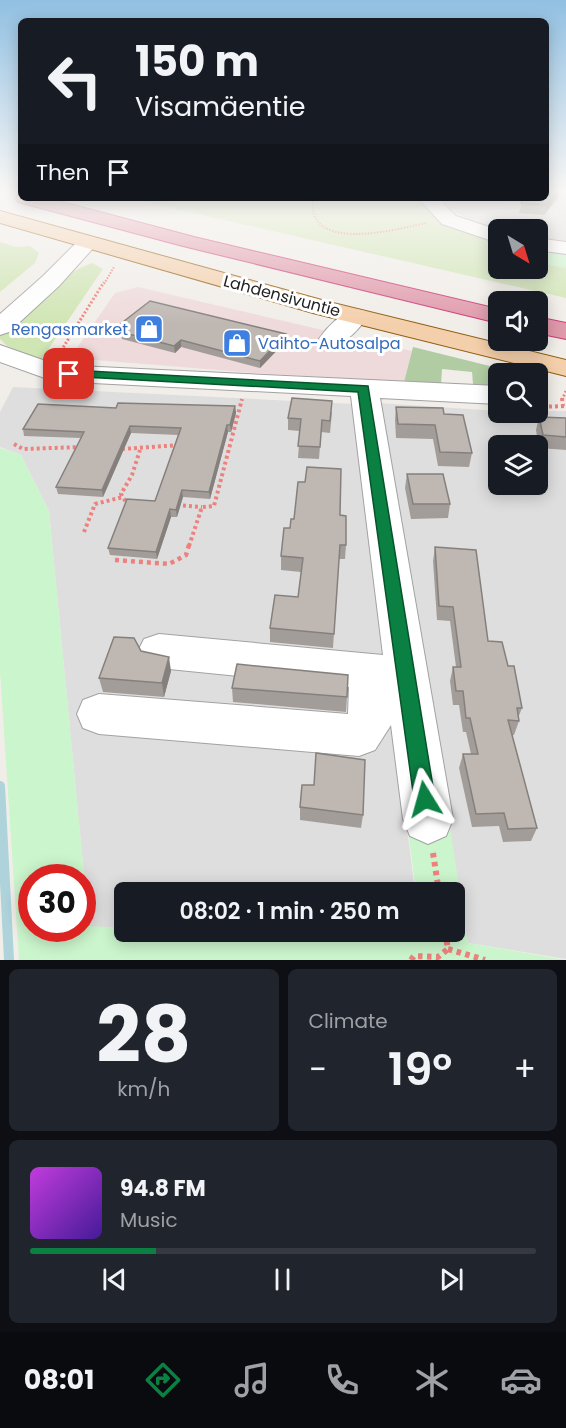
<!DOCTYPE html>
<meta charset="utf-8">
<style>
:root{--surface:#171b24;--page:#20242c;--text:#f1f3f6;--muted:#9ea1a6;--line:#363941;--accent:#0b8043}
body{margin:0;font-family:Poppins,sans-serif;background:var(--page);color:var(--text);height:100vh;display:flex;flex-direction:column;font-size:22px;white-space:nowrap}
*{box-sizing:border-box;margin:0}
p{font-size:20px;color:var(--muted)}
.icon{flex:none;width:33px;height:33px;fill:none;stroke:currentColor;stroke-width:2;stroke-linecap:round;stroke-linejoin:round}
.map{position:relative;height:960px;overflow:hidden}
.side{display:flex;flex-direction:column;gap:9px;padding:9px;background:#0d0f14;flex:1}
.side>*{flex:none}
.guide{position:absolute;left:18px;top:18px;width:531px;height:183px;border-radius:9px;box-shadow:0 3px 15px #0003;background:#171b24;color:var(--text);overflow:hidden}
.needle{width:39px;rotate:142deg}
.tools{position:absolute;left:488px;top:219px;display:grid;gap:12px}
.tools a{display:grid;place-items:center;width:60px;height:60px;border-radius:9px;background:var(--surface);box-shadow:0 3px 15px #0003;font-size:30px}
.speed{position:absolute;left:18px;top:864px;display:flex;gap:12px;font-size:30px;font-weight:700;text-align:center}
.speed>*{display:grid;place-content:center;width:78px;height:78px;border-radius:50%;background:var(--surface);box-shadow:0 3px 15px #0003;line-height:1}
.speed .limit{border:9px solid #d22;background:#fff;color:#111}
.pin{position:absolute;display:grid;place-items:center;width:51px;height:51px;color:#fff;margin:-26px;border-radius:12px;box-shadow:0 3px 9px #0006}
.me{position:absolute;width:66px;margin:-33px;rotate:352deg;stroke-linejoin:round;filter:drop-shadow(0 0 4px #0008)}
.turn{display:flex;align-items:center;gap:21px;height:126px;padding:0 18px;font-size:27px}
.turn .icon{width:78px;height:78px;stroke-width:2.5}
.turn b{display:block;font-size:42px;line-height:51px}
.then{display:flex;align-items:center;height:57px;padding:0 18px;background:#0003;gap:12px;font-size:22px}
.big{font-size:45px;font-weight:600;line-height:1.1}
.side .widget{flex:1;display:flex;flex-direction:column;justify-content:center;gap:9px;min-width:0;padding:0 21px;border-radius:9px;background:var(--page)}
.side .dial{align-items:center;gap:0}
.dial b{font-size:78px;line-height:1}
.song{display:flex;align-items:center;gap:18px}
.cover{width:72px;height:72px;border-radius:9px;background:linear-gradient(135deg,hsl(290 70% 55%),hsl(260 70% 35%))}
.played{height:6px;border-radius:3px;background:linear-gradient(90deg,var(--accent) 25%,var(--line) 25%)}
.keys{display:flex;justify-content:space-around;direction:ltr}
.heat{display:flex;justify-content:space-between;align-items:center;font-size:33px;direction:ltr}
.side .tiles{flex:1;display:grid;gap:9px;grid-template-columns:1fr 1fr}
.widget:last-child{grid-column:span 2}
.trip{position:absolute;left:114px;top:882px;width:351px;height:60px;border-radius:9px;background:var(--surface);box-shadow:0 3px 15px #0003;font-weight:600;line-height:60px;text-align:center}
.tab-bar{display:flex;height:96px;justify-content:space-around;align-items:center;background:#090b0e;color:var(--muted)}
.tab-bar .icon{width:42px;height:42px}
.tab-bar .selected{color:var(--accent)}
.tab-bar b{font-size:27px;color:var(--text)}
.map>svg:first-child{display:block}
.residential{fill:#dfdede;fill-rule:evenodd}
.commercial{fill:#efdadb}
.grass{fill:#d0e5b4}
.forest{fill:#b1cca2}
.park{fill:#cbf5cc;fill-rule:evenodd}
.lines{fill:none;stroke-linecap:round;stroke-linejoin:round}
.stream{stroke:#aed3da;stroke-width:10}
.minor-casing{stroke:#a2a2a2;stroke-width:2}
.major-casing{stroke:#905d0e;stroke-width:2}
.highway-casing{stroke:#cc3975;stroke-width:2}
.path-far4{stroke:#ed817d;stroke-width:2;stroke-dasharray:1.5 1.5;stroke-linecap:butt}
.path-far3{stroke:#ed817d;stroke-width:3;stroke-dasharray:2 2;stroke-linecap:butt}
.path-far2{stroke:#ed817d;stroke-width:4;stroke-dasharray:3 3;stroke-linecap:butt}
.path-far1{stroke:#ed817d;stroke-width:4.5;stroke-dasharray:4 4;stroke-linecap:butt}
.path{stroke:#ed817d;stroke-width:6;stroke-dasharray:4.5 4.5;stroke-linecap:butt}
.minor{fill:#fff;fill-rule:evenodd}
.major{fill:#f4cfab;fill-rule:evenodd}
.highway{fill:#e099ab;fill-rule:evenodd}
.wall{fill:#a39d99}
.shaded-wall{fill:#85807d}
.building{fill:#beb7b2;stroke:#85807d;stroke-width:1.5}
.route{fill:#0b8043;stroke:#07532c;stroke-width:1.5}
.labels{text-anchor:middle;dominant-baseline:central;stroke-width:6;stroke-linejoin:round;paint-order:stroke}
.far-street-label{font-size:16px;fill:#212121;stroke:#fff}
.far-shop-label{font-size:16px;fill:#366cbe;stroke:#fff;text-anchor:end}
</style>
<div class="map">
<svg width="566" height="960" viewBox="0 0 566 960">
<rect width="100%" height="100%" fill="#f1eee9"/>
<!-- residential -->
<path class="residential" d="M 546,190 L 566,190 L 566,241 L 537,237 L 537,230 L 502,229 L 487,226 L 470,220 L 451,209 L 442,198 L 546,198 Z
M 13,387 L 354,404 L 415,892 L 124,892 L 124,928 L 89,927 L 49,511 L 21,455 L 0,447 L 0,412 Z
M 380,403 L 498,411 L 498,412 L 566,411 L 566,959 L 468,943 L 375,407 ZM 498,446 L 537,446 L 537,484 L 498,484 Z
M 229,932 L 420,932 L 421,938 Z"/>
<!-- commercial -->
<path class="commercial" d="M 138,287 L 412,351 L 404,382 L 254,373 L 70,358 L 115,293 Z"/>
<!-- grass -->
<path class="grass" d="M 128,198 L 419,198 L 498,242 L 498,268 L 537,268 L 537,247 L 566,251 L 566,298 Z
M 0,242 L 16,247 L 30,246 L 39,253 L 35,263 L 0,292 Z
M 92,263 L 103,269 L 41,360 L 7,346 L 0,339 L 0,334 C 24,312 62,273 92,263 Z"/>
<!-- forest -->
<path class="forest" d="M 413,347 L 518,373 L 498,374 L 498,386 L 473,384 L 472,372 L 442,369 L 441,385 L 404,382 Z"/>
<!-- park -->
<path class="park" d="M 537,247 L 566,251 L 566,268 L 537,263 Z
M 0,448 L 21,455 L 49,511 L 89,926 L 124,928 L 124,932 L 229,932 L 421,938 L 420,932 L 454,932 L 454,892 L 416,892 L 408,830 L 450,828 L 468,943 L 566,960 L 19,960 L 0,671 ZM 32,878 L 82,878 L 82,928 L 32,928 Z"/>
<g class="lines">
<!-- stream -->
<path class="stream" d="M 0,786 L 9,960"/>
<!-- minor casing -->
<g class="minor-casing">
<path id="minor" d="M 418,198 L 438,198 L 456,216 L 498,230 L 498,243 L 442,224 Z
M 88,236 L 95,238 L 98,242 L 95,246 L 59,286 L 9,332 L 0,335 L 0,314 L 43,276 L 81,238 Z
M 537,238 L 566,242 L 566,254 L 537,250 Z
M 356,309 L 365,311 L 368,316 C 358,331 342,349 323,344 L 319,339 C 327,327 342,312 356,309 Z
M 0,345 L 57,365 L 498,386 L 498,404 L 380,398 L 453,819 L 446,836 L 428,844 L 410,836 L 403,819 L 391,725 L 375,750 L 359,756 L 99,734 L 83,728 L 77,714 L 83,700 L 99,694 L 348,714 L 349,687 L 159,668 L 144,663 L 138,651 L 144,639 L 159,634 L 383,655 L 351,396 L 53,381 L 0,362 Z"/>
</g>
<!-- major casing -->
<g class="major-casing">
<path id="major" d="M 0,211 L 329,302 L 566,360 L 566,376 L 313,313 L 0,223 Z"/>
</g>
<!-- highway casing -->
<g class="highway-casing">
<path id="highway" d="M 21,193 L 21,198 L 47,198 L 194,237 L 498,309 L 498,323 L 183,246 L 18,202 L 16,198 Z
M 537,317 L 566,323 L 566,339 L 537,333 Z"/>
</g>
<!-- path-far4 -->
<path class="path-far4" d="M 313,198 C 313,204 312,212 315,217 C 330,248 401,228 427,223
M 104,284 L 114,267"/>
<!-- path-far3 -->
<path class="path-far3" d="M 59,354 L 104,282
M 562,400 L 566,391"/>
<!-- path-far2 -->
<path class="path-far2" d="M 562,398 L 563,406
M 537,407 L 566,406
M 14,444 L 23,449 L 81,447
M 122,449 L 180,445
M 131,502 L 126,502 L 121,494 L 132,475 L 140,450
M 177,505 L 202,507
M 84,532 L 95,504 L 123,497
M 189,546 L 202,507 L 214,506 L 242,399"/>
<!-- path-far1 -->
<path class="path-far1" d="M 115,560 L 169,564 L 186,555 L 189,545"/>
<!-- path -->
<path class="path" d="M 433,853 L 439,892
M 445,932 L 448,949
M 448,949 L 485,960
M 411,960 L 414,956 L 438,957 L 448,949"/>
<!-- minor -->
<use href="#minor" class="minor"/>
<!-- major -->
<use href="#major" class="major"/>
<!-- highway -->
<use href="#highway" class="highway"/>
</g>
<!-- wall -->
<path class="wall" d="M 546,190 L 560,190 L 559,196 L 544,215 L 519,213 L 523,198 Z
M 119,325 L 286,341 L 260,368 L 181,347 L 175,353 L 122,339 L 121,332 L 122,331 L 120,331 Z
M 235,406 L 236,413 L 231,432 L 228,432 L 210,499 L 183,497 L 177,517 L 171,517 L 157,559 L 110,555 L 108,548 L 155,501 L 178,435 L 131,433 L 103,497 L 58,494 L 56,487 L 81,438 L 24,436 L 23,429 L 116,408 Z
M 396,407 L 444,414 L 472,453 L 469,467 L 438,466 L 433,439 L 396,438 L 395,420 Z
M 332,412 L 330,433 L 321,432 L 319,459 L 298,458 L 300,431 L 288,430 L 288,418 Z
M 539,417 L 566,418 L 566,417 L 566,450 L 539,448 L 536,430 Z
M 407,474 L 450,504 L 448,518 L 411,519 L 405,488 Z
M 340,515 L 346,545 L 345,559 L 339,559 L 333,648 L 270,642 L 270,628 L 298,597 L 301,572 L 281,570 L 281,556 L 294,519 Z
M 435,547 L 488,641 L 508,666 L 522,708 L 518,718 L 519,721 L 514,735 L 512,735 L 537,828 L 531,841 L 503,842 L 499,826 L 472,827 L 459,768 L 463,754 L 471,754 L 466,732 L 463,732 L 459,705 L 453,705 L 450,681 L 453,667 L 456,667 L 450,621 L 437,620 L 433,561 Z
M 141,651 L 171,671 L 164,697 L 103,692 L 99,678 Z
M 232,688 L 347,697 L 346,712 L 233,702 Z
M 314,785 L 363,815 L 361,828 L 300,820 L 300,807 Z"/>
<!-- shaded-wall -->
<path class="shaded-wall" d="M 558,190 L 560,190 L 559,196 L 544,215 L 546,205 Z
M 286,334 L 286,341 L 260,368 L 260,361 Z
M 181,340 L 181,347 L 175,353 L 174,346 Z
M 235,406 L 236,413 L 231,432 L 230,425 Z
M 227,425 L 228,432 L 210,499 L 209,492 Z
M 130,426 L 131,433 L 103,497 L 102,490 Z
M 182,490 L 183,497 L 177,517 L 176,510 Z
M 170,509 L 171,517 L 157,559 L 156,552 Z
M 169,657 L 171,671 L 164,697 L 162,683 Z"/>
<!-- building -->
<path class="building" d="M 546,190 L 558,190 L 546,205 L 521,203 L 523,198 L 546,198 Z
M 150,301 L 286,334 L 260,361 L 181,340 L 174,346 L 121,332 L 128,327 L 119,325 Z
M 292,398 L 332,401 L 330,421 L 322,420 L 320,447 L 298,446 L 301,419 L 288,418 Z
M 118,403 L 235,406 L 230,425 L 227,425 L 209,492 L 182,490 L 176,510 L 170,509 L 156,552 L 108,548 L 127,499 L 155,501 L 181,428 L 130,426 L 102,490 L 56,487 L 84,432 L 23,429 L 38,404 L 116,408 Z
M 396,407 L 443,408 L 444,414 L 463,415 L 472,453 L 440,452 L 435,425 L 398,424 Z
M 539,417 L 566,418 L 566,437 L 543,435 Z
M 307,467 L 341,469 L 340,515 L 346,516 L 346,545 L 340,545 L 334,634 L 270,628 L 275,595 L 298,597 L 303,558 L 281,556 L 284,528 L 290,528 L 291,519 L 294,519 L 298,482 L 305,482 Z
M 407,474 L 443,474 L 450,504 L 413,504 Z
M 435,547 L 476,550 L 488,641 L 502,642 L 508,666 L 514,666 L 522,708 L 517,708 L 519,721 L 508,720 L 537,828 L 508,829 L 504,813 L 476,814 L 463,754 L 478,754 L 470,718 L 466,718 L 463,691 L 456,691 L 453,667 L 461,667 L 453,607 L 439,606 Z
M 114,637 L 134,638 L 141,651 L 169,657 L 162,683 L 99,678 Z
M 237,664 L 348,675 L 347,697 L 232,688 Z
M 316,753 L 365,760 L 363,815 L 300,807 L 302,785 L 314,785 Z"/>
<!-- sky -->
<linearGradient id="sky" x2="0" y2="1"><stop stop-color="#91c0e2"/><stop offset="0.59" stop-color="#f9f7f5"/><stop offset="1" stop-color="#f9f7f5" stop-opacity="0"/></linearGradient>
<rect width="566" height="324" fill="url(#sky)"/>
<!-- route -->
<path class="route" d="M 69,370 L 368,386 L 435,799 L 432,805 L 425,808 L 417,805 L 414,799 L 358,392 L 65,376 L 63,374 Z"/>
<!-- icons -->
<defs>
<g id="shop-square" transform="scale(1.5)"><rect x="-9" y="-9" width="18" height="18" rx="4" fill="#3f7fe0" stroke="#fff"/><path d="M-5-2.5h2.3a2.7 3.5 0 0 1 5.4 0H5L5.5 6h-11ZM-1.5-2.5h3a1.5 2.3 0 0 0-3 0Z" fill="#fff"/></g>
</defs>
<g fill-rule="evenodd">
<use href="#shop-square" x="149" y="329"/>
<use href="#shop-square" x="237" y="343"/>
</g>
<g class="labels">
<!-- far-street labels -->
<g class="far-street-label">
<text transform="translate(282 296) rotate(15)">Lahdensivuntie</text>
</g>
<!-- far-shop labels -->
<g class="far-shop-label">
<text x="128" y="329">Rengasmarket</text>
<text x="258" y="343" text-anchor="start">Vaihto-Autosalpa</text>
</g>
</g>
</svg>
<div class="tools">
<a><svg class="needle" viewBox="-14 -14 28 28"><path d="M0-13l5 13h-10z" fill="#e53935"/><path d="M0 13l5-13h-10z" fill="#9ea1a6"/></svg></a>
<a><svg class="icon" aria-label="sound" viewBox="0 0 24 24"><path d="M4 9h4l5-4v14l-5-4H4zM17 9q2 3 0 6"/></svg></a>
<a><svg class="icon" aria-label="search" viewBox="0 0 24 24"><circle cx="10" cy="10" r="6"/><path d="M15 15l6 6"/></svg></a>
<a><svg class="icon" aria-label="layers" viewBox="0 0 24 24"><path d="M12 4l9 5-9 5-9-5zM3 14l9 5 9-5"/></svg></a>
</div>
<div class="speed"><div class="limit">30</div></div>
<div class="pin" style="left:69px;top:374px;background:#d93025"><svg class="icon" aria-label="arrive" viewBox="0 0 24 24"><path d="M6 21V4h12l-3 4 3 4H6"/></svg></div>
<svg class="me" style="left:425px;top:799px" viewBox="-20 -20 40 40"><path d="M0-17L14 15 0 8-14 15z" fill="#0b8043" stroke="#fff" stroke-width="4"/></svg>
<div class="trip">08:02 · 1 min · 250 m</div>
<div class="guide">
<div class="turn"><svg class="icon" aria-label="left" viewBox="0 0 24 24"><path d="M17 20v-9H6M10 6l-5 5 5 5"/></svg><div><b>150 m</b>Visamäentie</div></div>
<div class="then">Then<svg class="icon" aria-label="arrive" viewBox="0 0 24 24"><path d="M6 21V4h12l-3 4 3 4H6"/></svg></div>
</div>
</div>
<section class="side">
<div class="tiles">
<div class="widget dial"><b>28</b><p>km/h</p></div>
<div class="widget"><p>Climate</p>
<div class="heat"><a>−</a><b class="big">19°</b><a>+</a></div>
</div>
<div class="widget">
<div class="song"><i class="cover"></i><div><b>94.8 FM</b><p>Music</p></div></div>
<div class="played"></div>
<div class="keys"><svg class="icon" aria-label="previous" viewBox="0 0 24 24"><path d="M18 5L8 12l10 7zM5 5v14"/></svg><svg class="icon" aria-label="pause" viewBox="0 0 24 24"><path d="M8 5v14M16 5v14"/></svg><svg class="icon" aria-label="next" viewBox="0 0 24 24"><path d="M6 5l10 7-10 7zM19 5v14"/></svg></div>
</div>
</div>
</section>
<nav class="tab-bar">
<b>08:01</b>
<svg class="icon selected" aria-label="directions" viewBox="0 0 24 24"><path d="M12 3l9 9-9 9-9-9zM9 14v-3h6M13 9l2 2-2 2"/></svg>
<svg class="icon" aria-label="music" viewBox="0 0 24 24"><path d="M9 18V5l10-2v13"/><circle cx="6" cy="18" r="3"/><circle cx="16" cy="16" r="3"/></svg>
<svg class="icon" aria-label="phone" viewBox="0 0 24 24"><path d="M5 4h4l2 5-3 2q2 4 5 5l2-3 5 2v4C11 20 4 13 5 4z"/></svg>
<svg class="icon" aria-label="climate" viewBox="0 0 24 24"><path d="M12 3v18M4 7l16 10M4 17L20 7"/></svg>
<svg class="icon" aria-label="car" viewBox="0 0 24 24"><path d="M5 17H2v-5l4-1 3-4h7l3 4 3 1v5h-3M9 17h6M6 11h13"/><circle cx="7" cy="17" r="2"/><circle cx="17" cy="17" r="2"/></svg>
</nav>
